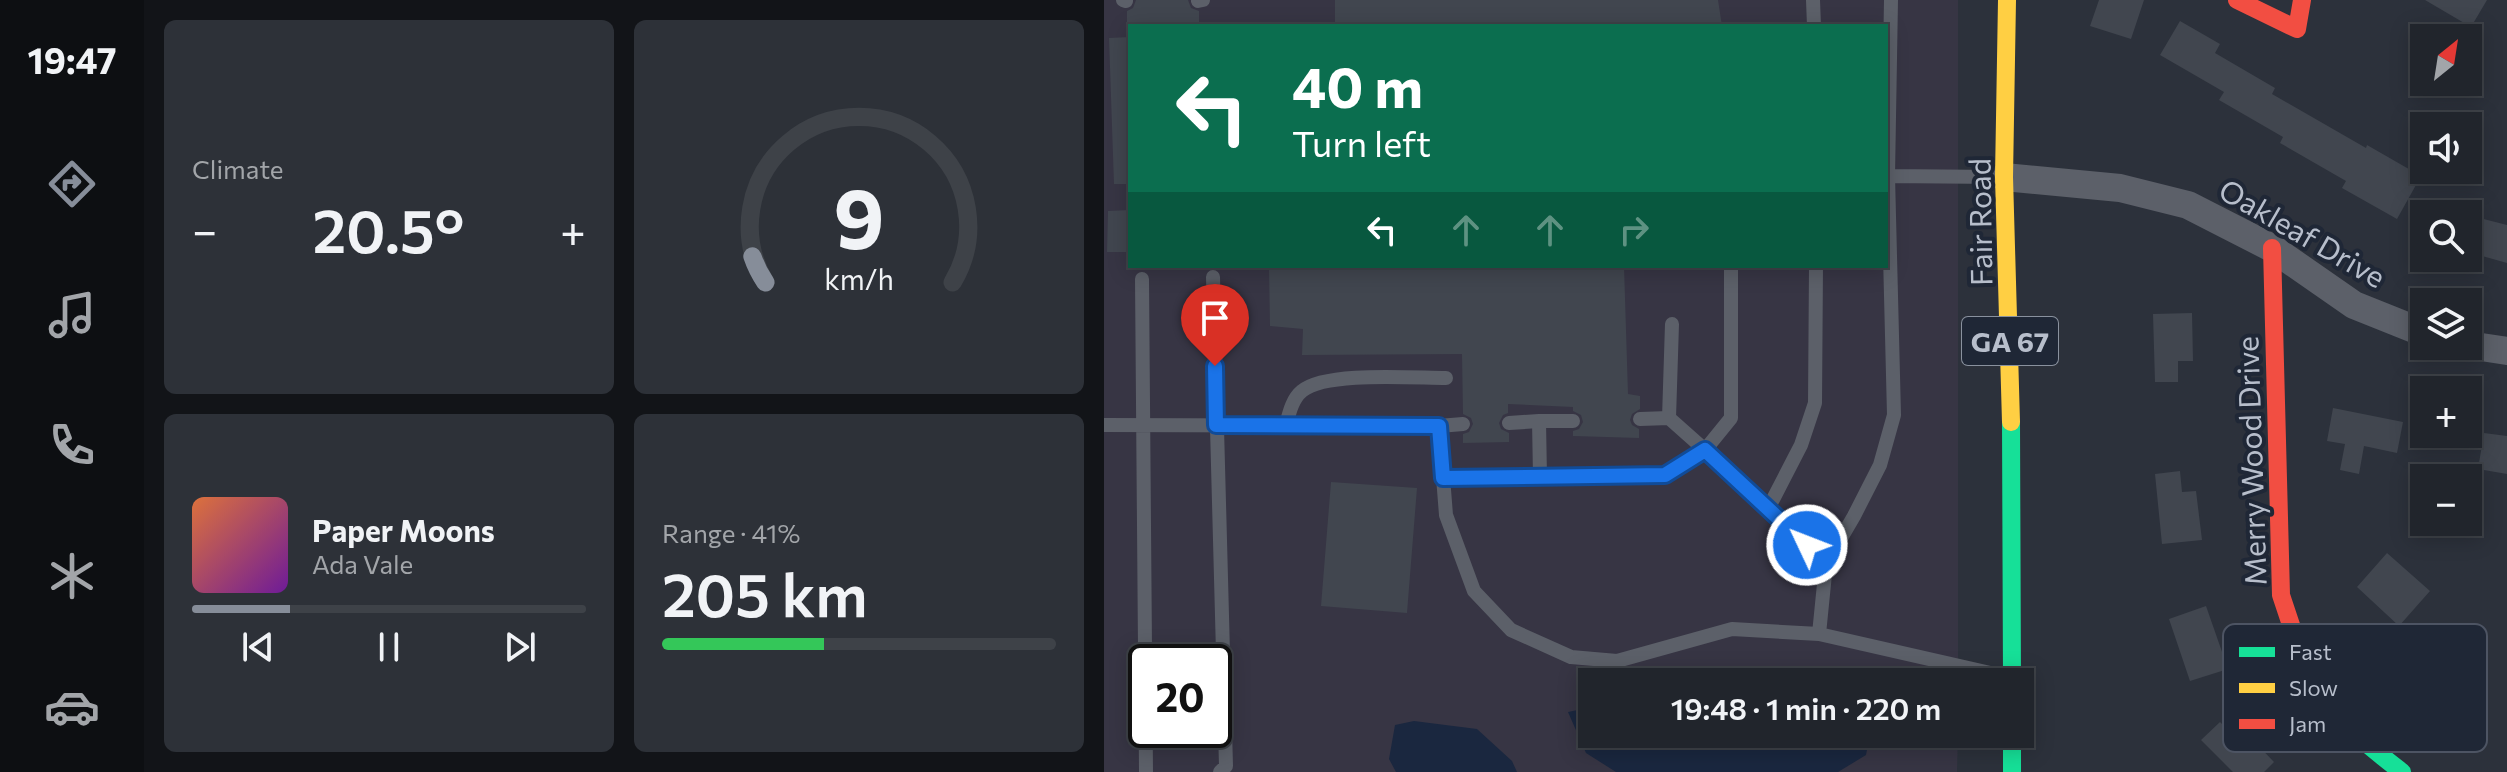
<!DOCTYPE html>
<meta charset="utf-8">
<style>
:root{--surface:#21252c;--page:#2d3138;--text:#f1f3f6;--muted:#a2a5a9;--line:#3e4248;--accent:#868d99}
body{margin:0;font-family:Commissioner,sans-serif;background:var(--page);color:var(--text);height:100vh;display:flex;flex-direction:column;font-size:30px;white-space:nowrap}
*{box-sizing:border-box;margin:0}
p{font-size:26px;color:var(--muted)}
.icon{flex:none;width:44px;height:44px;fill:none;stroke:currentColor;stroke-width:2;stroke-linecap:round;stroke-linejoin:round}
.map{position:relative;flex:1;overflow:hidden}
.details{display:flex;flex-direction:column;gap:20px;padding:20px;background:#121418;width:960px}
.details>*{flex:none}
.banner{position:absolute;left:24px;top:24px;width:760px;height:244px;border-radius:0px;box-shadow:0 4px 20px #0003,0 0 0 2px var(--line);background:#0b6e4f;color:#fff;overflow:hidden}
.needle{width:52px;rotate:30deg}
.fabs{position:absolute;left:1306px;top:24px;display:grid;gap:16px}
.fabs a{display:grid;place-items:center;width:72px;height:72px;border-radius:0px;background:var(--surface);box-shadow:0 4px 20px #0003,0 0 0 2px var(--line);font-size:40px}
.speed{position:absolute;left:24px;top:644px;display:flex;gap:16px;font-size:40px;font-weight:700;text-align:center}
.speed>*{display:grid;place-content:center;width:104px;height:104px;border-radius:50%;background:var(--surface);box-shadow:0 4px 20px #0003,0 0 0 2px var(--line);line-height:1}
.speed .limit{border:4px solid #111;border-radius:12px;background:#fff;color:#111}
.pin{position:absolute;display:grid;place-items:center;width:68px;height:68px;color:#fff;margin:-82px -34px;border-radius:50% 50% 50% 0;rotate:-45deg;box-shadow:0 0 8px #0007}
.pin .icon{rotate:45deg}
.me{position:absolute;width:88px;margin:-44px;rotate:313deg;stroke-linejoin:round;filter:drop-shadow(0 0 6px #0008)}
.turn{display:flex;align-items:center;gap:28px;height:168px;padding:0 32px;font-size:36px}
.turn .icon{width:104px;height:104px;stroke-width:2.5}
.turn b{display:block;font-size:56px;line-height:68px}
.lanes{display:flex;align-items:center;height:76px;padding:0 32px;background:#0003;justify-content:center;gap:40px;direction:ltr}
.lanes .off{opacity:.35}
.big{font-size:60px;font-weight:600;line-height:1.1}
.details .card{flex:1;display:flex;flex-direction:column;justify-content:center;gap:12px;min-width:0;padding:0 28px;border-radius:12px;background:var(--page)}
.details .dial{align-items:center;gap:0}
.dial svg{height:208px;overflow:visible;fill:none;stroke:var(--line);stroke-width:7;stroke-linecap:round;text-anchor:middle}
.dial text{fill:var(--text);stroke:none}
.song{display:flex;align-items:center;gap:24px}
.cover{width:96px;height:96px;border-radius:12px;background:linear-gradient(135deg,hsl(20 70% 55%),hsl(280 70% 35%))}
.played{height:8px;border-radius:4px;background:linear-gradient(90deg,var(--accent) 25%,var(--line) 25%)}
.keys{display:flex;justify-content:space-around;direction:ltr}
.heat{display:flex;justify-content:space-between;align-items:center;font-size:44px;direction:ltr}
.charge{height:12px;border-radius:6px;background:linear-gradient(90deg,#34c759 41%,var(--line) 0)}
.details .tiles{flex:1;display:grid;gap:20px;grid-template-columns:repeat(2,1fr)}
.trip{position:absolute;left:474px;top:668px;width:456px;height:80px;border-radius:0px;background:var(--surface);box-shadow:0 4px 20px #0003,0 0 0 2px var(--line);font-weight:600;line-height:80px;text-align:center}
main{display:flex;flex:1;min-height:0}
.tab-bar{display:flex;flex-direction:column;width:144px;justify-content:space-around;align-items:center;background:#0d0f12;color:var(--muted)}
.tab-bar .icon{width:56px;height:56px}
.tab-bar .current{color:var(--accent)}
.tab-bar b{font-size:36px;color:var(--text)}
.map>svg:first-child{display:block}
.medical{fill:#373544;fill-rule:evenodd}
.water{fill:#1a273f}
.building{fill:#41464f}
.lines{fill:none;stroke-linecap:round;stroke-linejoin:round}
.lane{stroke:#5c6069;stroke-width:14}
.street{stroke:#5c6069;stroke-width:28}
.fast{stroke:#16e098;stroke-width:18}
.slow{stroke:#ffcf43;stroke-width:18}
.jam{stroke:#f24e42;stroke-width:18}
.route-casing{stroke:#114b97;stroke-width:20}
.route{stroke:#1a73e8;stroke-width:14}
.labels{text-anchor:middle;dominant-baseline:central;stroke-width:8;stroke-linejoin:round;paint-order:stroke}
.shield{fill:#1f2736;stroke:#89919e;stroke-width:2}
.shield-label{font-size:28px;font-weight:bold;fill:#b7becb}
.street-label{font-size:30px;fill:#b7becb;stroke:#1f2736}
.key{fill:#1f2736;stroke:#4d5463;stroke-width:2}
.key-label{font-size:22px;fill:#b7becb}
</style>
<main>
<nav class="tab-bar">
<b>19:47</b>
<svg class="icon current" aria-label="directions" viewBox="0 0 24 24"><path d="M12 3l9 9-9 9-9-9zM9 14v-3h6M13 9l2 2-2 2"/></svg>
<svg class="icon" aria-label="music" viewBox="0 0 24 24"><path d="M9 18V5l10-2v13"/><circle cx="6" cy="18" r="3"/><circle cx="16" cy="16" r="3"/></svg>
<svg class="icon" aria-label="phone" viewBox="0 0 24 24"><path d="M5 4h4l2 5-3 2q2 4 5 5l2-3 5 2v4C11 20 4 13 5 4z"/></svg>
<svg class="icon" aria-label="climate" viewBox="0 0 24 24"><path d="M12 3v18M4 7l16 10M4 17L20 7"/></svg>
<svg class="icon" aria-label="car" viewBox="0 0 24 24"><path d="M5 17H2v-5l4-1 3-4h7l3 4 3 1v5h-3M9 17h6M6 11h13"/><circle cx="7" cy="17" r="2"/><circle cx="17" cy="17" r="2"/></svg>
</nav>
<section class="details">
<div class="tiles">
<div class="card"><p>Climate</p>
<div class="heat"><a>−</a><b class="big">20.5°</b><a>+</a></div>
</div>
<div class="card dial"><svg viewBox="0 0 100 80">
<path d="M14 69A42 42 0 1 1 86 69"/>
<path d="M14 69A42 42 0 0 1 9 59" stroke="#868d99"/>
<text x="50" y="56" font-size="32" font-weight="700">9</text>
<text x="50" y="72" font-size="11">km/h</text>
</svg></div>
<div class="card">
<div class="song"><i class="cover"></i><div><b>Paper Moons</b><p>Ada Vale</p></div></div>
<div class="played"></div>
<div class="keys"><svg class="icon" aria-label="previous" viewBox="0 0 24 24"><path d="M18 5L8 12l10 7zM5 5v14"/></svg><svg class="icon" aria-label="pause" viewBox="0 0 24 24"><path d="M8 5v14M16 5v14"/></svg><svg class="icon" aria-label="next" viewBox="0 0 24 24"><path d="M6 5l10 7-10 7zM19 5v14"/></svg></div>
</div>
<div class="card"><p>Range · 41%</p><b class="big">205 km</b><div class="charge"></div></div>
</div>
</section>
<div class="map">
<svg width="1403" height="772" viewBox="0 0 1403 772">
<rect width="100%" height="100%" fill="#2c313b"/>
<!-- medical -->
<path class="medical" d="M 0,0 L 854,0 L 854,682 L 488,682 L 488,734 L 854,734 L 853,772 L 0,772 ZM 26,26 L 782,26 L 782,266 L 26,266 ZM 42,662 L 110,662 L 110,730 L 42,730 Z"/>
<!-- water -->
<path class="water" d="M 488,707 L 488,734 L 766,734 L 762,755 L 734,772 L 512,772 L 482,753 L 464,712 Z
M 310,721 L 373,729 L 408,761 L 413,772 L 292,772 L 285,759 L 291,725 Z"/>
<!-- building -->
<path class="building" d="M 32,0 L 84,0 L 87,8 L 95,11 L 95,26 L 23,26 L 23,11 L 29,8 Z
M 231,0 L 614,0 L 618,26 L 231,26 Z
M 995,0 L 1040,0 L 1027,39 L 986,26 Z
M 1321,0 L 1383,0 L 1367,27 Z
M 1076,21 L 1116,44 L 1111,53 L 1171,88 L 1168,94 L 1262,148 L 1263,145 L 1317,176 L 1293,219 L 1238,188 L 1242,181 L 1176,143 L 1179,137 L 1115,100 L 1120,92 L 1056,55 Z
M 26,37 L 26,184 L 10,184 L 5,38 Z
M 26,210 L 26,252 L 3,252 L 4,211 Z
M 1364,215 L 1403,225 L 1403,263 L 1364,252 Z
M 228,266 L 520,266 L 524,394 L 536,396 L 536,409 L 528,414 L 526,420 L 528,425 L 535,429 L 535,438 L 469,436 L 469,431 L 475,429 L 479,422 L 477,415 L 469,411 L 469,407 L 404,404 L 404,413 L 399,415 L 395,423 L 397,429 L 405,433 L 405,442 L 359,443 L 359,434 L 365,432 L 369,424 L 367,418 L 359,414 L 358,354 L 198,355 L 199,329 L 166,326 L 165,267 L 228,270 Z
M 1088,313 L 1089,361 L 1074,361 L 1074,382 L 1051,382 L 1049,314 Z
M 1229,408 L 1299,422 L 1293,453 L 1260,446 L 1255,474 L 1236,470 L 1241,444 L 1223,441 Z
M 1380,433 L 1403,436 L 1403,474 L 1374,469 Z
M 1076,471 L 1078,492 L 1092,491 L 1098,540 L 1058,544 L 1051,474 Z
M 227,482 L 313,488 L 303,613 L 217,606 Z
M 1283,553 L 1326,591 L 1295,626 L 1253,587 Z
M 1102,606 L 1124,669 L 1086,681 L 1065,619 Z
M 1338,645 L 1384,678 L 1365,706 L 1318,672 Z
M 1116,722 L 1136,742 L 1144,735 L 1170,762 L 1160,772 L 1129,772 L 1097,740 Z"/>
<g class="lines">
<!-- lane -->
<path class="lane" d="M 19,0 L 22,1
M 709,0 L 710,26
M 94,1 L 99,0
M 782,175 L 784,176 L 787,0
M 109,277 L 122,766 L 116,772
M 38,279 L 42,772
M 568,324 L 565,418 L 601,450 L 627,418 L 627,266
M 536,419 L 565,418
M 405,423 L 435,421
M 0,425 L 335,426 L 342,515 L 370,591 L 407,630 L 467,657 L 513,661 L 628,629 L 715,634 L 904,677
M 182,425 C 185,414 188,399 198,391 C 221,371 310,378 342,378
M 335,426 L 359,424
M 436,477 L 435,421 L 469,421
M 339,478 L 561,475 L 601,450 L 722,564
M 664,509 L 697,445 L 711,403 L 712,266
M 715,634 L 722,564 L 750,516 L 776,465 L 790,415 L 784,176 L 894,177"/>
<!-- street -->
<path class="street" d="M 900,177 L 1016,188 L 1084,205 L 1168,248 L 1250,305 L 1320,333
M 1364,345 L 1403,351"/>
<!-- fast -->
<path class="fast" d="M 907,422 L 908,682
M 1213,688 C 1234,723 1266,747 1298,772
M 908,734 L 908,772"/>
<!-- slow -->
<path class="slow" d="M 903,0 L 900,177 L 907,422"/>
<!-- jam -->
<path class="jam" d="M 1133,0 L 1193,29 L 1198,0
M 1168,248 L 1177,595 L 1202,670 L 1213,688"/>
</g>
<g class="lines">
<!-- route casing -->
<g class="route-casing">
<path id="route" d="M 111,366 L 112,425 L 335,426 L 339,478 L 561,475 L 601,450 L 703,545"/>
</g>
<!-- route -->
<use href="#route" class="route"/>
</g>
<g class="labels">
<!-- shield labels -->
<rect class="shield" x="858" y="317" width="96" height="48" rx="6"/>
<g class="shield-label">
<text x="906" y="341">GA 67</text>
</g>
<!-- street labels -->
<g class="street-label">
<text transform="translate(875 222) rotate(-91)">Fair Road</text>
<text transform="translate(1199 232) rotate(30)">Oakleaf Drive</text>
<text transform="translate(1146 461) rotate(-92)">Merry Wood Drive</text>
</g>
</g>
<!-- legend -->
<rect x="1119" y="624" width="264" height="128" rx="12" class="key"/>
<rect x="1135" y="647" width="36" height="10" fill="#16e098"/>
<rect x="1135" y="683" width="36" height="10" fill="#ffcf43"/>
<rect x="1135" y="719" width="36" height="10" fill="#f24e42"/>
<g class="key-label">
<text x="1185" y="660">Fast</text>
<text x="1185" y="696">Slow</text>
<text x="1185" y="732">Jam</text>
</g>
</svg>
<div class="fabs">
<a><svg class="needle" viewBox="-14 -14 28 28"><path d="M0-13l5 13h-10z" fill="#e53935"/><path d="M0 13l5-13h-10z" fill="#a2a5a9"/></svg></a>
<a><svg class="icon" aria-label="sound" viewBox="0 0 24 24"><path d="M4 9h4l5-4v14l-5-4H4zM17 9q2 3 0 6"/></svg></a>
<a><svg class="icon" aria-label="search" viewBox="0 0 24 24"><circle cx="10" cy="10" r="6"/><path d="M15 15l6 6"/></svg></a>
<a><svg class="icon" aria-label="layers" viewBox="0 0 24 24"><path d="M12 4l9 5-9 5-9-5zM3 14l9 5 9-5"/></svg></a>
<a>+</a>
<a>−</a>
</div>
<div class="speed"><div class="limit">20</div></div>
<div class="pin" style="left:111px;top:366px;background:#d93025"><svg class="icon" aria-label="arrive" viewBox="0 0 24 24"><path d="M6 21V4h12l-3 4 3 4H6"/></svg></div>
<svg class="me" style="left:703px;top:545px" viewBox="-20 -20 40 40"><circle r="17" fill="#1a73e8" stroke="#fff" stroke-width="3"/><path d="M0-11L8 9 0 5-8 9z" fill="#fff"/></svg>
<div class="trip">19:48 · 1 min · 220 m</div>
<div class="banner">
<div class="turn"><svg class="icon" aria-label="left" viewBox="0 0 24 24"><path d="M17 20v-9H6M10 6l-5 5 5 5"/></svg><div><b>40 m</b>Turn left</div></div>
<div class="lanes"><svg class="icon" aria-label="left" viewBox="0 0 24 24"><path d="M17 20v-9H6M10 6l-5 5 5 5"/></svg><svg class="icon off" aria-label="ahead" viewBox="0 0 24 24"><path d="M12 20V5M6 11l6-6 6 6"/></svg><svg class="icon off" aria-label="ahead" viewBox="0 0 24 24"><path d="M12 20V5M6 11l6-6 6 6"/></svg><svg class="icon off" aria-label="right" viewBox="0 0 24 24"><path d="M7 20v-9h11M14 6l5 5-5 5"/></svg></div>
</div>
</div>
</main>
